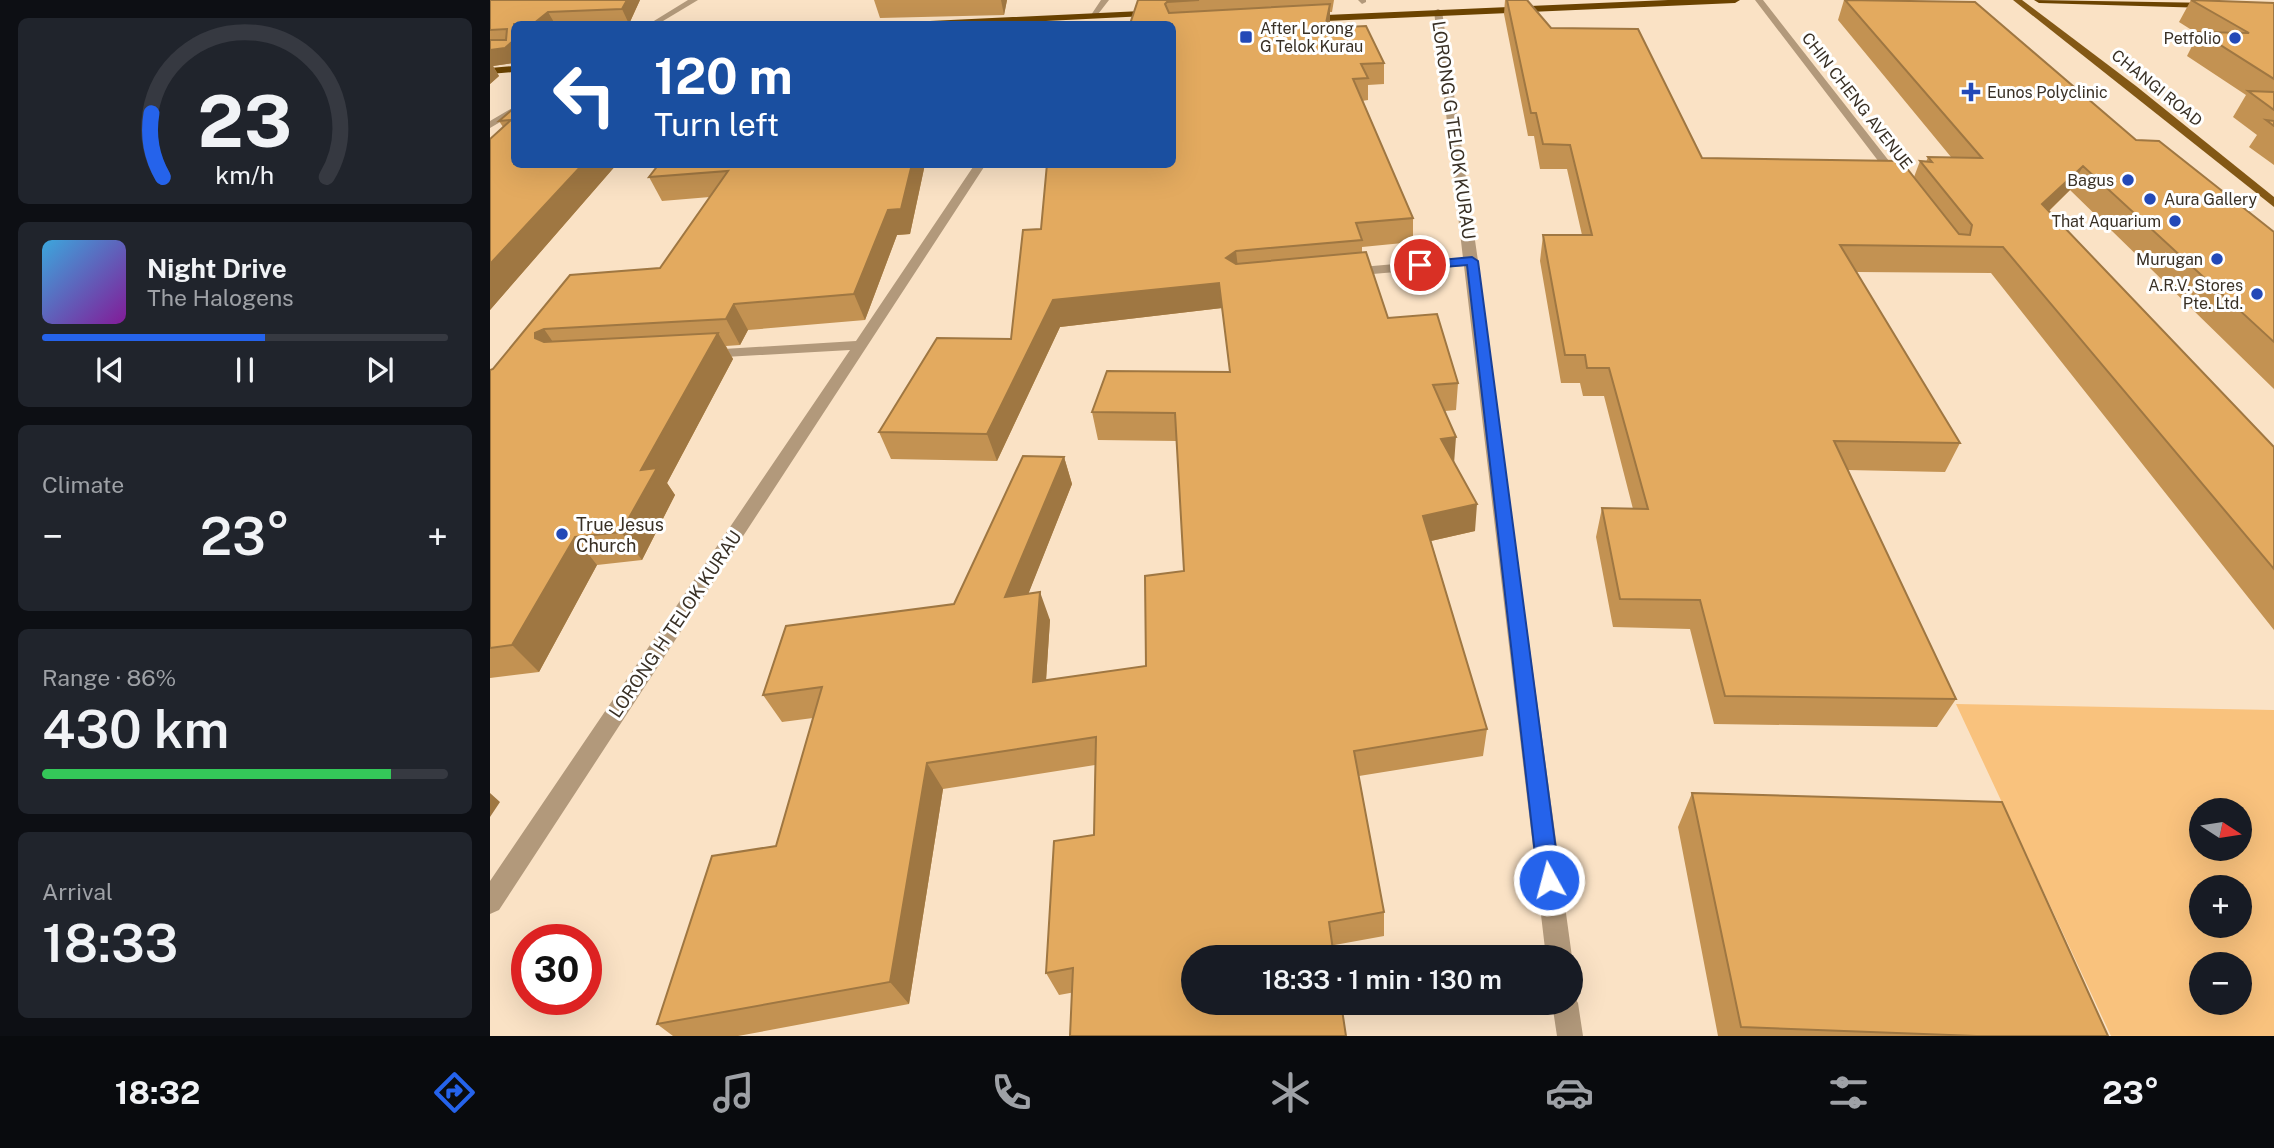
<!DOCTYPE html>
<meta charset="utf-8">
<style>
:root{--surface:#171b24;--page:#20242c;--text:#f1f3f6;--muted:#9ea1a6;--line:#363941;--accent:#2563eb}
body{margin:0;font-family:"Public Sans",sans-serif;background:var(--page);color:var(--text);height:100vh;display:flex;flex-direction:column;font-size:26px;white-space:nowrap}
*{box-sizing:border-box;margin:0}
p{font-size:23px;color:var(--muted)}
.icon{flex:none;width:38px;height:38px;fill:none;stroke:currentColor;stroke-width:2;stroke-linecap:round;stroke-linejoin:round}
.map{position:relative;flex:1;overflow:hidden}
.drawer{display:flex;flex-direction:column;gap:18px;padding:18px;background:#0d0f14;width:490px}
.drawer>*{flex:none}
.top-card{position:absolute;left:21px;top:21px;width:665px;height:147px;border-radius:10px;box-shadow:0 7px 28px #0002;background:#1a4fa0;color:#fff;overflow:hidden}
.needle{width:46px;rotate:102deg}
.buttons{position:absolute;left:1699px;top:798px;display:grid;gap:14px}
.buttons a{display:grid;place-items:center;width:63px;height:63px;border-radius:50%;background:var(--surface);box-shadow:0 7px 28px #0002;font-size:35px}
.speed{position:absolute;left:21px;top:924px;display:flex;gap:14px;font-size:35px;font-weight:700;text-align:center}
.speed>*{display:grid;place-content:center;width:91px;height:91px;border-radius:50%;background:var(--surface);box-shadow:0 7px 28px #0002;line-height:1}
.speed .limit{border:10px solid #d22;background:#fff;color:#111}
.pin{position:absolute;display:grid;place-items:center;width:60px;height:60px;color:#fff;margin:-30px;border:4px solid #fff;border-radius:50%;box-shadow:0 2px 7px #0007}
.me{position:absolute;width:77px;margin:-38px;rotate:353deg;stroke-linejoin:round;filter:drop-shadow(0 0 5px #0008)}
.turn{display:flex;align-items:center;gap:24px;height:147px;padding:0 28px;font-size:32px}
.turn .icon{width:91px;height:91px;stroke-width:2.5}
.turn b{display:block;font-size:49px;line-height:60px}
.big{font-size:52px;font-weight:600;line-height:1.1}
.drawer .card{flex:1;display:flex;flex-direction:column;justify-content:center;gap:10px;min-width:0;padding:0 24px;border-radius:10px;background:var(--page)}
.drawer .dial{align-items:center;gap:0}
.dial svg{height:182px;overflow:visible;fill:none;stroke:var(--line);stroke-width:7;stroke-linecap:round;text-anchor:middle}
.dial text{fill:var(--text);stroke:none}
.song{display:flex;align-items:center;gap:21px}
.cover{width:84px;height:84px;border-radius:10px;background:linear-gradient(135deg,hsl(200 70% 55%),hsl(290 70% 35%))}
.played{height:7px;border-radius:4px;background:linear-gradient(90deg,var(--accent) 55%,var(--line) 55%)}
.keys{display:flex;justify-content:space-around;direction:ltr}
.heat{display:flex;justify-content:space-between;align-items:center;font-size:38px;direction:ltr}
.charge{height:10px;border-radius:5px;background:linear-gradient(90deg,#34c759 86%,var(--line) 0)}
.trip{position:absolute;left:691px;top:945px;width:402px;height:70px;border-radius:35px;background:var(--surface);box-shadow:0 7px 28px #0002;font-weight:600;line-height:70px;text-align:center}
.tab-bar{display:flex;height:112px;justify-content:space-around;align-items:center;background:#090b0e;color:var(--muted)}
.tab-bar .icon{width:49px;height:49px}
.tab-bar .current{color:var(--accent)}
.tab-bar b{font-size:32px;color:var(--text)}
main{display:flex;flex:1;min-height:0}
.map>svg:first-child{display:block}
.green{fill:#f9c27d;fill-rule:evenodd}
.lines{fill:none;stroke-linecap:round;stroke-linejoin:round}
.minor{fill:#b2997b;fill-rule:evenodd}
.major{fill:#835815;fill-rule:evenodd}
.highway{fill:#6b4300;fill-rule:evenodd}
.wall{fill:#c39252}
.shaded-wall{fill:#9f7742}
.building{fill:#e3aa5f;stroke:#9f7742;stroke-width:2}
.route{fill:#2563eb;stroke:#184099;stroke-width:2}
.poi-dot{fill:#2349b7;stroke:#fff;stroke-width:2.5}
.labels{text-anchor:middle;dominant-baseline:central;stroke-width:6;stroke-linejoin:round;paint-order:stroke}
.far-poi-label{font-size:16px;fill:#393025;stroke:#fff;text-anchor:end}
.far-street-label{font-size:16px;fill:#393025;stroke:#fff}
.street-label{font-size:18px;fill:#393025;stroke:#fff}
.poi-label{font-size:18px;fill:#393025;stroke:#fff;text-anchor:start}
</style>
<main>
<section class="drawer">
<div class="card dial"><svg viewBox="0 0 100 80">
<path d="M14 69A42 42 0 1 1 86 69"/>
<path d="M14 69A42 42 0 0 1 9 41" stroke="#2563eb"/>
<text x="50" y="56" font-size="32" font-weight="700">23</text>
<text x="50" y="72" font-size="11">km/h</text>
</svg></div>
<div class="card">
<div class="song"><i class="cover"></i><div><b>Night Drive</b><p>The Halogens</p></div></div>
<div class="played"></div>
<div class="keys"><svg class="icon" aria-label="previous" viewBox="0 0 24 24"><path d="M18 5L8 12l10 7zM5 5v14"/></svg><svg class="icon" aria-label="pause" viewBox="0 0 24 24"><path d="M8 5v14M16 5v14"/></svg><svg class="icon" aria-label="next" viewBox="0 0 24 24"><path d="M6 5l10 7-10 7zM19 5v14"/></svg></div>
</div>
<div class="card"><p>Climate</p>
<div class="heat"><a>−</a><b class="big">23°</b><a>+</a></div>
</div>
<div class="card"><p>Range · 86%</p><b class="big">430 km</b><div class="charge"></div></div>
<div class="card"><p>Arrival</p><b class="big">18:33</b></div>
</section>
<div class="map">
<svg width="1784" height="1036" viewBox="0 0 1784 1036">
<rect width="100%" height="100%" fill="#fae2c5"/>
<!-- green -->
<path class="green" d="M 1466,704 L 1784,710 L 1784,1036 L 1621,1036 ZM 1712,810 L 1750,810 L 1750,849 L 1712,849 ZM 1712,887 L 1750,887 L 1750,926 L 1712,926 ZM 1712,964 L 1750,964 L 1750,1003 L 1712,1003 Z"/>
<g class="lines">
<!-- minor -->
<path class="minor" d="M 198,0 L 208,0 L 168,24 L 159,24 Z
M 611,0 L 619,0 L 605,18 L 599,18 Z
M 868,0 L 876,0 L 876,2 L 872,4 Z
M 1265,0 L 1273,0 L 1410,175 L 1410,179 L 1402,179 Z
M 948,9 L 952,11 L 988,261 L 987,263 L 1082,957 L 1082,958 L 1056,957 L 974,266 L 860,276 L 853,272 L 860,268 L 973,258 L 944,11 Z
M 24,107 L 24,114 L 0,128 L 0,121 Z
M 485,164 L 496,164 L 9,910 L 0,914 L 0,881 L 360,350 L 217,358 L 210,354 L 217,350 L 366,341 Z
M 1082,993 L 1088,1003 L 1093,1036 L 1067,1036 L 1062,1003 L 1082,1003 Z"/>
<!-- major -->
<path class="major" d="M 1523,0 L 1532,0 L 1646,86 L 1784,197 L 1784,207 Z"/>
<!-- highway -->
<path class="highway" d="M 1178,0 L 1250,0 L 1245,3 L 813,22 L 808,19 L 813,16 Z
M 1544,0 L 1784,4 L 1784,10 L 1549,3 Z
M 672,10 L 677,13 L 676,15 L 494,24 L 435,24 L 440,21 Z
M 24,66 L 24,72 L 0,74 L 0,68 Z"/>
</g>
<!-- wall -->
<path class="wall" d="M 0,0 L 150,0 L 139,24 L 24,24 L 23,63 L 3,66 L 9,76 L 0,84 Z
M 384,0 L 517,0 L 514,15 L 390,18 Z
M 648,0 L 844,0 L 842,12 L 840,12 L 839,28 L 894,63 L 894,84 L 878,85 L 878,100 L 872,101 L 923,218 L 923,242 L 872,247 L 872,253 L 898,318 L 968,383 L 966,410 L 955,411 L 964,463 L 985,531 L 941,541 L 997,729 L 993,756 L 869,776 L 894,912 L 894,936 L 569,995 L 556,973 L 604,835 L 605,765 L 453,789 L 419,1004 L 248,1036 L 183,1036 L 167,1024 L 286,846 L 323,718 L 292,722 L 273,695 L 464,604 L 574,457 L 582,484 L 538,594 L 560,620 L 556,681 L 656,666 L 694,571 L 687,441 L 608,440 L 602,412 L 740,372 L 732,308 L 570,327 L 507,461 L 401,459 L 389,432 L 521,339 L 551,229 L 682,164 Z
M 1015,0 L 1037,0 L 1061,28 L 1212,158 L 1424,177 L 1430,161 L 1436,162 L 1438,157 L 1461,157 L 1348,20 L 1354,0 L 1393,0 L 1646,140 L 1784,232 L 1784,389 L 1580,190 L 1559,211 L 1784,447 L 1784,630 L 1501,273 L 1366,272 L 1470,443 L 1455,472 L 1357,470 L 1466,699 L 1447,727 L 1224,724 L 1200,629 L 1123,627 L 1106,537 L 1112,508 L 1143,509 L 1114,396 L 1093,396 L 1090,383 L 1071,383 L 1050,261 L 1053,235 L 1092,235 L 1077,169 L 1050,169 L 1044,136 L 1038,136 L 1014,14 Z
M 1701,0 L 1784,3 L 1784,165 L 1759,147 L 1767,135 L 1743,117 L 1756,95 L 1697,56 L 1708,34 L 1689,22 Z
M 24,108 L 24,164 L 127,164 L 0,310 L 0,139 L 13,127 L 9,121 Z
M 169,164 L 435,164 L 420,234 L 407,235 L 375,320 L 258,330 L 250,345 L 236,346 L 243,359 L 177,483 L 185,495 L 152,560 L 107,565 L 49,672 L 0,678 L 0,370 L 3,369 L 80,275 L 170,268 L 220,197 L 172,201 L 159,177 Z
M 1202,793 L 1618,1036 L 1228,1036 L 1188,827 Z"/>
<!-- shaded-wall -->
<path class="shaded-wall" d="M 137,0 L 150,0 L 139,24 L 132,9 Z
M 511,0 L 517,0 L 514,15 Z
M 840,4 L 840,23 L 836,49 L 835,28 Z
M 58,12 L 65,24 L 43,24 Z
M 24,40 L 24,63 L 3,66 L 9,76 L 0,84 L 0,50 Z
M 93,164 L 127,164 L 0,310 L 0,264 Z
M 422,164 L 435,164 L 420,234 L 407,235 L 375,320 L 364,294 L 398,210 Z
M 1593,166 L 1580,190 L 1540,229 L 1552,204 Z
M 746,251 L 749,276 L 736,258 Z
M 729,283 L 732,308 L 570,327 L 507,461 L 497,434 L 563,300 Z
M 244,304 L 258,330 L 250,345 L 236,319 Z
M 54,329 L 72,355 L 45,338 L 45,333 Z
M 228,333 L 243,359 L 177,483 L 185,495 L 152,560 L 131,532 L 151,470 Z
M 966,437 L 964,464 L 951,439 Z
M 574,457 L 582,484 L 526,625 L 515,597 Z
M 987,504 L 985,531 L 932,543 L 933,516 Z
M 85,537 L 107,565 L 49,672 L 22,645 Z
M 550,592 L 560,620 L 554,710 L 543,682 Z
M 437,763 L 453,789 L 419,1004 L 400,982 Z
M 0,793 L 10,802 L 0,817 Z"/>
<!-- building -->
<path class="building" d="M 0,0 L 137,0 L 132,9 L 58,12 L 43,24 L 24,24 L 24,40 L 15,48 L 0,50 L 0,40 L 16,40 L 17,29 L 0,30 Z
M 648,0 L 709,0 L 677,2 L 675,4 L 679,13 L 840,4 L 835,28 L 876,26 L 894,63 L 871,64 L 878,78 L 863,79 L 923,218 L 866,223 L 872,240 L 746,251 L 736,258 L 746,264 L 876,252 L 898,318 L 947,314 L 968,383 L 943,385 L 966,437 L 951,439 L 987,504 L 933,516 L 997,729 L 864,751 L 894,912 L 839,922 L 844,957 L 704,957 L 704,1003 L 851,1003 L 856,1036 L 580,1036 L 583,968 L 556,973 L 564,841 L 604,835 L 606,737 L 437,763 L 400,982 L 167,1024 L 222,856 L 286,846 L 332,687 L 273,695 L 296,626 L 464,604 L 533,456 L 574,457 L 515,597 L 550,592 L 543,682 L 656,666 L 655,576 L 694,571 L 685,413 L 602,412 L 617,371 L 740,372 L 729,283 L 563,300 L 497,434 L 389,432 L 447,338 L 521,339 L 533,230 L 551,229 L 557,164 L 682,164 L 682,24 L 640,24 Z
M 1017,0 L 1037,0 L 1061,28 L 1148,29 L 1212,158 L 1411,161 L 1469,234 L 1480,235 L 1482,225 L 1430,161 L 1442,162 L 1438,157 L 1492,158 L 1355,0 L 1485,2 L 1646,140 L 1669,141 L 1784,232 L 1784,342 L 1593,166 L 1552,204 L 1784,447 L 1784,569 L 1513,247 L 1350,245 L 1470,443 L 1344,441 L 1466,699 L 1235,696 L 1210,600 L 1130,599 L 1112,508 L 1158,509 L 1119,368 L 1097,368 L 1095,355 L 1075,355 L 1053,235 L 1102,235 L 1080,145 L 1053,144 L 1046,113 L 1041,113 Z
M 1701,0 L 1784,3 L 1784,79 L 1710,32 L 1759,33 Z
M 1758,91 L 1784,92 L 1784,110 Z
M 24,108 L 24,164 L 93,164 L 0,264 L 0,139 L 21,120 L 9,121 Z
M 1776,120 L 1784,121 L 1784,126 Z
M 169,164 L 422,164 L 411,209 L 398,210 L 364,294 L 244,304 L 236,319 L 54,329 L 45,333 L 45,338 L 54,342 L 228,333 L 151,470 L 167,468 L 131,532 L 85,537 L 22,645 L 0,648 L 0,370 L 3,369 L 80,275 L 170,268 L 238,171 L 159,177 Z
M 1202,793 L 1512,802 L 1618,1036 L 1486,1036 L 1251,1027 Z"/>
<!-- route -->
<path class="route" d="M 982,257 L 988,261 L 1070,880 L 1066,888 L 1059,891 L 1051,888 L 1048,880 L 977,265 L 930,269 L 924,265 L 930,262 Z"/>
<!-- markers -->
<g class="poi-dot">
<rect x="749" y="30" width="14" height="14" rx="3.5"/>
<circle cx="1745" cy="38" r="7"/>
<path d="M1477.5 81.5h7v7h7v7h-7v7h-7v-7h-7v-7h7z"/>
<circle cx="1638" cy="180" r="7"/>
<circle cx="1660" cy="199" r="7"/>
<circle cx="1685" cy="221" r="7"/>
<circle cx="1727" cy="259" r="7"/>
<circle cx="1767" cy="294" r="7"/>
<circle cx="72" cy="534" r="7"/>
</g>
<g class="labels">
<!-- far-poi labels -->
<g class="far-poi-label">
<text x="770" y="28" text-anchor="start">After Lorong<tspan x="770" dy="18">G Telok Kurau</tspan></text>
<text x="1731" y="38">Petfolio</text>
<text x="1497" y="92" text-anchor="start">Eunos Polyclinic</text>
<text x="1624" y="180">Bagus</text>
<text x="1674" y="199" text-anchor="start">Aura Gallery</text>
<text x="1671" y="221">That Aquarium</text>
<text x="1713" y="259">Murugan</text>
<text x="1753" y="285">A.R.V. Stores<tspan x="1753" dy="18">Pte. Ltd.</tspan></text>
</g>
<!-- far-street labels -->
<g class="far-street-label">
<text transform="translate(1667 88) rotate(39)">CHANGI ROAD</text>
<text transform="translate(1367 101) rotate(52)">CHIN CHENG AVENUE</text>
</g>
<!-- street labels -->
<g class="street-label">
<text transform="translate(964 130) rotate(82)">LORONG G TELOK KURAU</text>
<text transform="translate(185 624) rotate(-56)">LORONG H TELOK KURAU</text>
</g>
<!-- poi labels -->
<g class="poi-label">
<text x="86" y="524">True Jesus<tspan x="86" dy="21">Church</tspan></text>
</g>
</g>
</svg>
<div class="buttons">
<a><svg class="needle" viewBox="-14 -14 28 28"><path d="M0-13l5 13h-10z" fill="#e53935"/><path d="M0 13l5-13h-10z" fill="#9ea1a6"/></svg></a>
<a>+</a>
<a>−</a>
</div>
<div class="speed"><div class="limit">30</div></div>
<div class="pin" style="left:930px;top:265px;background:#d93025"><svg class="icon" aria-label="arrive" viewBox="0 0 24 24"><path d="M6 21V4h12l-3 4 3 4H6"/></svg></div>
<svg class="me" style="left:1059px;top:880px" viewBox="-20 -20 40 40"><circle r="17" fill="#2563eb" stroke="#fff" stroke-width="3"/><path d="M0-11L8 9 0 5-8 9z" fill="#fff"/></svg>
<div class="trip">18:33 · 1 min · 130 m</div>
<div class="top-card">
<div class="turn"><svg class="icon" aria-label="left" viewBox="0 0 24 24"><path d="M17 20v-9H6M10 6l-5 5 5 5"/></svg><div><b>120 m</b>Turn left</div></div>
</div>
</div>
</main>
<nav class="tab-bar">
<b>18:32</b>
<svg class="icon current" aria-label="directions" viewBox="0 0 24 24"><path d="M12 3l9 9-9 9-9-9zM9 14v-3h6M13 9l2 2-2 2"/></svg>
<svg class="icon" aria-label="music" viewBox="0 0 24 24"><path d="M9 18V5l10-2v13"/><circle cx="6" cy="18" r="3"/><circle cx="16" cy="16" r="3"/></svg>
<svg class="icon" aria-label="phone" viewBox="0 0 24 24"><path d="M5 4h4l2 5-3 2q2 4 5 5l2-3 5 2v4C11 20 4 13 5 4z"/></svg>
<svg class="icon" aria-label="climate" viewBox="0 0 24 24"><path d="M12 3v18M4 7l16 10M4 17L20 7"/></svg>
<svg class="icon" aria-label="car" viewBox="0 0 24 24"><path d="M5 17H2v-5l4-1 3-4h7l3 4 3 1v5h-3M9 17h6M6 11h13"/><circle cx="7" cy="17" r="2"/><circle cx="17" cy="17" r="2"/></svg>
<svg class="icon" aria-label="filters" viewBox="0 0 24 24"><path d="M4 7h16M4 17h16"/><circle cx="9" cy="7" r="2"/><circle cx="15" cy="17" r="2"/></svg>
<b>23°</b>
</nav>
